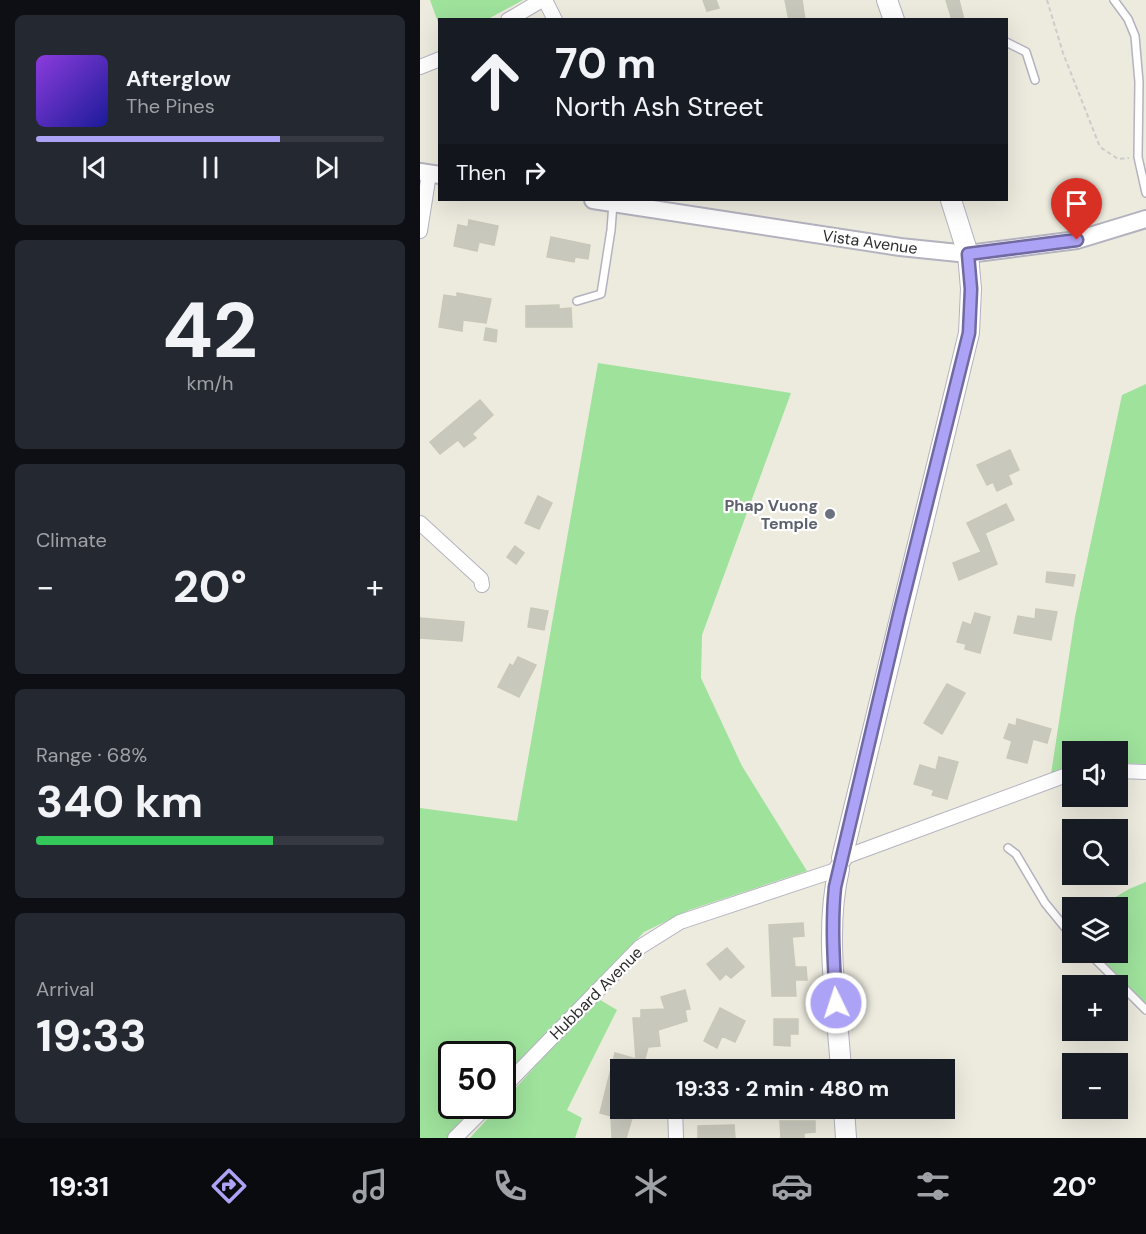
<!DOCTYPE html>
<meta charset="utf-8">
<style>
:root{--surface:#171b24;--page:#242831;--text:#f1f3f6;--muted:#9ea1a6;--line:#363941;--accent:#ada3f6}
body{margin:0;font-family:"DM Sans",sans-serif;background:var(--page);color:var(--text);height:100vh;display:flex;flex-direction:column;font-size:22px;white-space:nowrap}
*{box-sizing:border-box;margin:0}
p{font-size:20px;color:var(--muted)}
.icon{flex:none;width:33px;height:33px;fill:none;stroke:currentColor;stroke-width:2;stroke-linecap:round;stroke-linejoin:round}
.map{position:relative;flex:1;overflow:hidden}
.side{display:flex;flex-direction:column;gap:15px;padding:15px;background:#0d0f14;width:420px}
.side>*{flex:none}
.guide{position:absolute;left:18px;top:18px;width:570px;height:183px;border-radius:0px;box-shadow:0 6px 24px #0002;background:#171b24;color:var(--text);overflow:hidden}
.controls{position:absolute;left:642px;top:741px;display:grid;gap:12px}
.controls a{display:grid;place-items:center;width:66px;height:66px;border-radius:0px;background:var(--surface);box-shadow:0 6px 24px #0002;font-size:30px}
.speed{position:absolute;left:18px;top:1041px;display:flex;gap:12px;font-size:30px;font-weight:700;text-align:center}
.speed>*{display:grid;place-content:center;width:78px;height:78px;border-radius:50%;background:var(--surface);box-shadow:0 6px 24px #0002;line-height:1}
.speed .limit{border:3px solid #111;border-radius:9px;background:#fff;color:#111}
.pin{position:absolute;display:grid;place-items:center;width:51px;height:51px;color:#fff;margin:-62px -26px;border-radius:50% 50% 50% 0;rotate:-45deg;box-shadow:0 0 6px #0007}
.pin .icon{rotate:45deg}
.me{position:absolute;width:66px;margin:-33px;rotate:356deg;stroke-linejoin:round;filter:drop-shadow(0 0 4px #0008)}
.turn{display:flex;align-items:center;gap:21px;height:126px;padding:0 18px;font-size:27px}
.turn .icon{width:78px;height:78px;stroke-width:2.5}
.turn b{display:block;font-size:42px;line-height:51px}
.then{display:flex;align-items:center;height:57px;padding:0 18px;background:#0003;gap:12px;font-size:22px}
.big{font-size:45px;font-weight:700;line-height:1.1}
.side .card{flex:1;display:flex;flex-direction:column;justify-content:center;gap:9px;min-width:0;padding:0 21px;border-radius:9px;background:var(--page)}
.side .dial{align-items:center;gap:0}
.dial b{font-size:78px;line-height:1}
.song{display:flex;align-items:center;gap:18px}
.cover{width:72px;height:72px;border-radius:9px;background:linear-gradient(135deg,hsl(270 70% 55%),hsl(240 70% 35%))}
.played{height:6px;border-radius:3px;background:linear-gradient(90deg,var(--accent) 70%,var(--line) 70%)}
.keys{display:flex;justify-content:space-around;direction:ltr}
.heat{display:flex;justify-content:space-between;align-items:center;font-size:33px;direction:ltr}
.charge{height:9px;border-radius:4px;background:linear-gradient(90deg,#34c759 68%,var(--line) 0)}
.trip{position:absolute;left:190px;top:1059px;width:345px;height:60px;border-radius:0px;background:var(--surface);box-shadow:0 6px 24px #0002;font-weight:700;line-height:60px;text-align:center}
.menu{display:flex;height:96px;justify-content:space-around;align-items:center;background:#090b0e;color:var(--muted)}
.menu .icon{width:42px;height:42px}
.menu .current{color:var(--accent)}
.menu b{font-size:27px;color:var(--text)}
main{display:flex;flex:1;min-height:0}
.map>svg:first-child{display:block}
.green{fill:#9ee29c}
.building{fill:#c9c8bd;stroke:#c9c8b8;stroke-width:1.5}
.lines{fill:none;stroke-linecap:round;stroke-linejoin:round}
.service-casing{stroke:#b4b2bf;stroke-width:10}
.minor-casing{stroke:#b4b2bf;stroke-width:16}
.tertiary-casing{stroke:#b4b2bf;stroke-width:20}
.secondary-casing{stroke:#b4b2bf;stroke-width:22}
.path{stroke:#ccc;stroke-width:2;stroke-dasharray:4.5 3;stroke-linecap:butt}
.service{stroke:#fff;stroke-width:7}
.minor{stroke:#fff;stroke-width:14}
.tertiary{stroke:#fff;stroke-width:16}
.secondary{stroke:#fff;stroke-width:20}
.route-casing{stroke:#706aa0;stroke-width:15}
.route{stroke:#ada3f6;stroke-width:10}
.worship-dot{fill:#6b7280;stroke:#fff;stroke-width:2}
.labels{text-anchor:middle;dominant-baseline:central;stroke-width:4.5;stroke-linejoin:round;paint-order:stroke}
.street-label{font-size:16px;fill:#2c2c2c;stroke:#fff}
.worship-label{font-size:16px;font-weight:bold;fill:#5b616d;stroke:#fff;text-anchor:end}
</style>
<main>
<section class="side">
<div class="card">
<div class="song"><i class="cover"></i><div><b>Afterglow</b><p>The Pines</p></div></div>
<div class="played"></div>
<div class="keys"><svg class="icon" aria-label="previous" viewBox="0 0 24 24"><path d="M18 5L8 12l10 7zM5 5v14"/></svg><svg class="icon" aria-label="pause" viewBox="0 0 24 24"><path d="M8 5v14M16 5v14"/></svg><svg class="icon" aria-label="next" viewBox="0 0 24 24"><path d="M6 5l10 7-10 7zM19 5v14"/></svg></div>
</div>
<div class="card dial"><b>42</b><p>km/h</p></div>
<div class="card"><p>Climate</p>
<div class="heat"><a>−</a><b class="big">20°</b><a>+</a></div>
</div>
<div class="card"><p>Range · 68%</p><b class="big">340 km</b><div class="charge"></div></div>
<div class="card"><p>Arrival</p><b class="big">19:33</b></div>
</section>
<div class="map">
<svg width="726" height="1138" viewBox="0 0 726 1138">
<rect width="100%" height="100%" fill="#edebde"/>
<!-- green -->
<path class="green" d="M 10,0 L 103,0 L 68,19 L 20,20 L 19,25 Z
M 178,363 L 371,393 L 282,635 L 281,678 L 322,766 L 387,871 L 269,910 L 224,932 L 83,1080 L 82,1054 L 32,1054 L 32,1106 L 58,1106 L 27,1138 L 0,1138 L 0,808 L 97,821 Z
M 726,384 L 726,764 L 698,763 L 698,752 L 652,752 L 652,768 L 631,774 L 655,617 L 702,395 Z
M 726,882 L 726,1004 L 676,953 L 698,952 L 698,908 L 679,907 L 709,889 Z
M 177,998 L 197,1010 L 147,1110 L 162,1118 L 155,1138 L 50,1138 L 79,1106 L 82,1106 L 83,1102 Z"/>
<!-- building -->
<path class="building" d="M 283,0 L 296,0 L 299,8 L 287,11 Z
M 365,0 L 382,0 L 385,20 L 369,20 Z
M 526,0 L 539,0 L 544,20 L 532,20 Z
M 49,220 L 78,226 L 74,245 L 59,242 L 57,251 L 34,246 L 38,225 L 48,227 Z
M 131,237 L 170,245 L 168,259 L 155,257 L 154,262 L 127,257 Z
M 37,293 L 71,299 L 66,323 L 43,320 L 42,331 L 19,327 L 24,295 L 37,297 Z
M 139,305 L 139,309 L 151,308 L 152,327 L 106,327 L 106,306 Z
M 66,328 L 77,330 L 76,342 L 64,340 Z
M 60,400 L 73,415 L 52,434 L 56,438 L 44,447 L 38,440 L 20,454 L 10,442 Z
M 590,450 L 599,470 L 588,475 L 592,484 L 577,491 L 573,482 L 567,485 L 557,465 Z
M 118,496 L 132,503 L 119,529 L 105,523 Z
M 586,504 L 594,520 L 565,533 L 577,564 L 539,580 L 533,563 L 561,552 L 547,523 Z
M 95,546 L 104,553 L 96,564 L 87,557 Z
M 627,572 L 655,575 L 653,586 L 626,582 Z
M 111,608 L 128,611 L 124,630 L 108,627 Z
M 616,609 L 637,612 L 631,640 L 594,633 L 598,616 L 615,619 Z
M 555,613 L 570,617 L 560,653 L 545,649 L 546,644 L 537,642 L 543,622 L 551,625 Z
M 0,618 L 44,622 L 42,641 L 0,638 Z
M 98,657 L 116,665 L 99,697 L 78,687 L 90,664 L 93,666 Z
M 527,684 L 545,693 L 522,734 L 504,723 Z
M 597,719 L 631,729 L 627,743 L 613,739 L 607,763 L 587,758 L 592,741 L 584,738 L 589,724 L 596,726 Z
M 519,757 L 538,762 L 527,799 L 512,795 L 514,790 L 494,784 L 500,765 L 516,770 Z
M 383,923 L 384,936 L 372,937 L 375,967 L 386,967 L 387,980 L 375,980 L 376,996 L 352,996 L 349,925 Z
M 307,948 L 324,967 L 311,978 L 306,974 L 300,980 L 287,964 Z
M 265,990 L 270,1009 L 265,1010 L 267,1021 L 238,1030 L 240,1046 L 228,1047 L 222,1070 L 201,1070 L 201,1108 L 215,1108 L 206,1138 L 192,1138 L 191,1116 L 180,1113 L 195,1053 L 216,1059 L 213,1018 L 221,1018 L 221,1010 L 245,1009 L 241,997 Z
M 300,1008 L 325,1021 L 315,1042 L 302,1036 L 297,1048 L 284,1041 Z
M 354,1019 L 378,1019 L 378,1034 L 370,1034 L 370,1046 L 354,1045 Z
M 360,1121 L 395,1121 L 395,1132 L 384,1133 L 384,1138 L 361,1138 Z
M 314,1125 L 315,1138 L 278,1138 L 278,1126 Z"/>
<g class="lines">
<!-- service casing -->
<g class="service-casing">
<path id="service" d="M 694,0 L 708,19 L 715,36 L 719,82 L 718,157 L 726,193
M 586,42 L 606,52 L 615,80
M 157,301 L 181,294 L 191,230 L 193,203
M 588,848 L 596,854 L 625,903 L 652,936
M 668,952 L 726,1010"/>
</g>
<!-- minor casing -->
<g class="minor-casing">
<path id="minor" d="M 125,0 L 135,20
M 88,20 L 122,0
M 0,67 L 20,59
M 0,231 L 9,174
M 0,523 L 61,579 L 62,585
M 698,771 L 726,772
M 422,858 L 652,773
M 82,1089 L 220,947 L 260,922 L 419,869
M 255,1108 L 256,1138
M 35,1138 L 67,1106"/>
</g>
<!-- tertiary casing -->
<g class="tertiary-casing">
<path id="tertiary" d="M 0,172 L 20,175
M 173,200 L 480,247 L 548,254 L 657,240 L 726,219"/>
</g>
<!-- secondary casing -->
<g class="secondary-casing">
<path id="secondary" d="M 467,0 L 474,20
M 422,858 L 549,333 L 551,289 L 548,254 L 531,200
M 419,869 C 404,933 417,1004 421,1070
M 424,1108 L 426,1138"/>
</g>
<!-- path -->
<path class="path" d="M 627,0 L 643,53 L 680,147 L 698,159 L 709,158"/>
<!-- service -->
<use href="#service" class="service"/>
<!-- minor -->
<use href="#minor" class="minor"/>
<!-- tertiary -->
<use href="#tertiary" class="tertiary"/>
<!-- secondary -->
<use href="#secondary" class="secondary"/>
</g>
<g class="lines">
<!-- route casing -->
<g class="route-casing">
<path id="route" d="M 416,1003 C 414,964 411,925 415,887 L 479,615 L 549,333 L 551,289 L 548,254 L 657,240"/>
</g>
<!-- route -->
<use href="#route" class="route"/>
</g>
<!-- markers -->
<circle class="worship-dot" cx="410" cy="514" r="6"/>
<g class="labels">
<!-- street labels -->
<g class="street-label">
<text transform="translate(450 242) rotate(8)">Vista Avenue</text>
<text transform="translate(176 993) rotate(-45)">Hubbard Avenue</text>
</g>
<!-- worship labels -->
<g class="worship-label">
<text x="398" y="505">Phap Vuong<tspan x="398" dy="18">Temple</tspan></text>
</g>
</g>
</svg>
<div class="controls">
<a><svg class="icon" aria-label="sound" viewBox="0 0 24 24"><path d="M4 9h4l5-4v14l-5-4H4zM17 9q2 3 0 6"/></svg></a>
<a><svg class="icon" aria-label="search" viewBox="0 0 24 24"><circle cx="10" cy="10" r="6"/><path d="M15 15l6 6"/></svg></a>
<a><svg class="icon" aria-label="layers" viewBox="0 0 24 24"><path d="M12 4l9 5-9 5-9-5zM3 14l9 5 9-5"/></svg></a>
<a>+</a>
<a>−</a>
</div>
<div class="speed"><div class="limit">50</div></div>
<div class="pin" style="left:657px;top:240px;background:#d93025"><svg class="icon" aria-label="arrive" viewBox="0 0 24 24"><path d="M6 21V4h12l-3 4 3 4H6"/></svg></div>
<svg class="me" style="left:416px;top:1003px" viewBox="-20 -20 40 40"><circle r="17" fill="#ada3f6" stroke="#fff" stroke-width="3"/><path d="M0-11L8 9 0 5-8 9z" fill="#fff"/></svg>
<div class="trip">19:33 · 2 min · 480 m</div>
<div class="guide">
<div class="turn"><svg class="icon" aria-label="ahead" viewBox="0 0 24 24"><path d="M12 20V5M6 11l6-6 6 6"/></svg><div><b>70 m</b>North Ash Street</div></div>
<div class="then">Then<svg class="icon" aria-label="right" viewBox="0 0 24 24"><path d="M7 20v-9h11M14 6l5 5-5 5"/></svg></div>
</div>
</div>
</main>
<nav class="menu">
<b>19:31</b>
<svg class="icon current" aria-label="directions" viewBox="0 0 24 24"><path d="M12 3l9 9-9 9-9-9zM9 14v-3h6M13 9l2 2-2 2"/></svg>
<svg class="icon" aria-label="music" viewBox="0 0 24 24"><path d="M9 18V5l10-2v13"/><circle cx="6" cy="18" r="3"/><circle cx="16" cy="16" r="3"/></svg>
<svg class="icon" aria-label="phone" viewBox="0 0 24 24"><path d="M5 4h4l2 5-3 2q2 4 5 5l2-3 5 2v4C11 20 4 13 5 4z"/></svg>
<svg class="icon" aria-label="climate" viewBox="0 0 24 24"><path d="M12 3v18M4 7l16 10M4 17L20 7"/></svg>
<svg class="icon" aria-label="car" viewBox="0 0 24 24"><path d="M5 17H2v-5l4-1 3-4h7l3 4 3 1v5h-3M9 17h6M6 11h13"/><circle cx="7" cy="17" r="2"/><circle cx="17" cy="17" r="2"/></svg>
<svg class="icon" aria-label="filters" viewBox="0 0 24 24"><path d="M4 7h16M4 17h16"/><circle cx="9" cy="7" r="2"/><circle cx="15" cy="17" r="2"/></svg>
<b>20°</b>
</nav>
